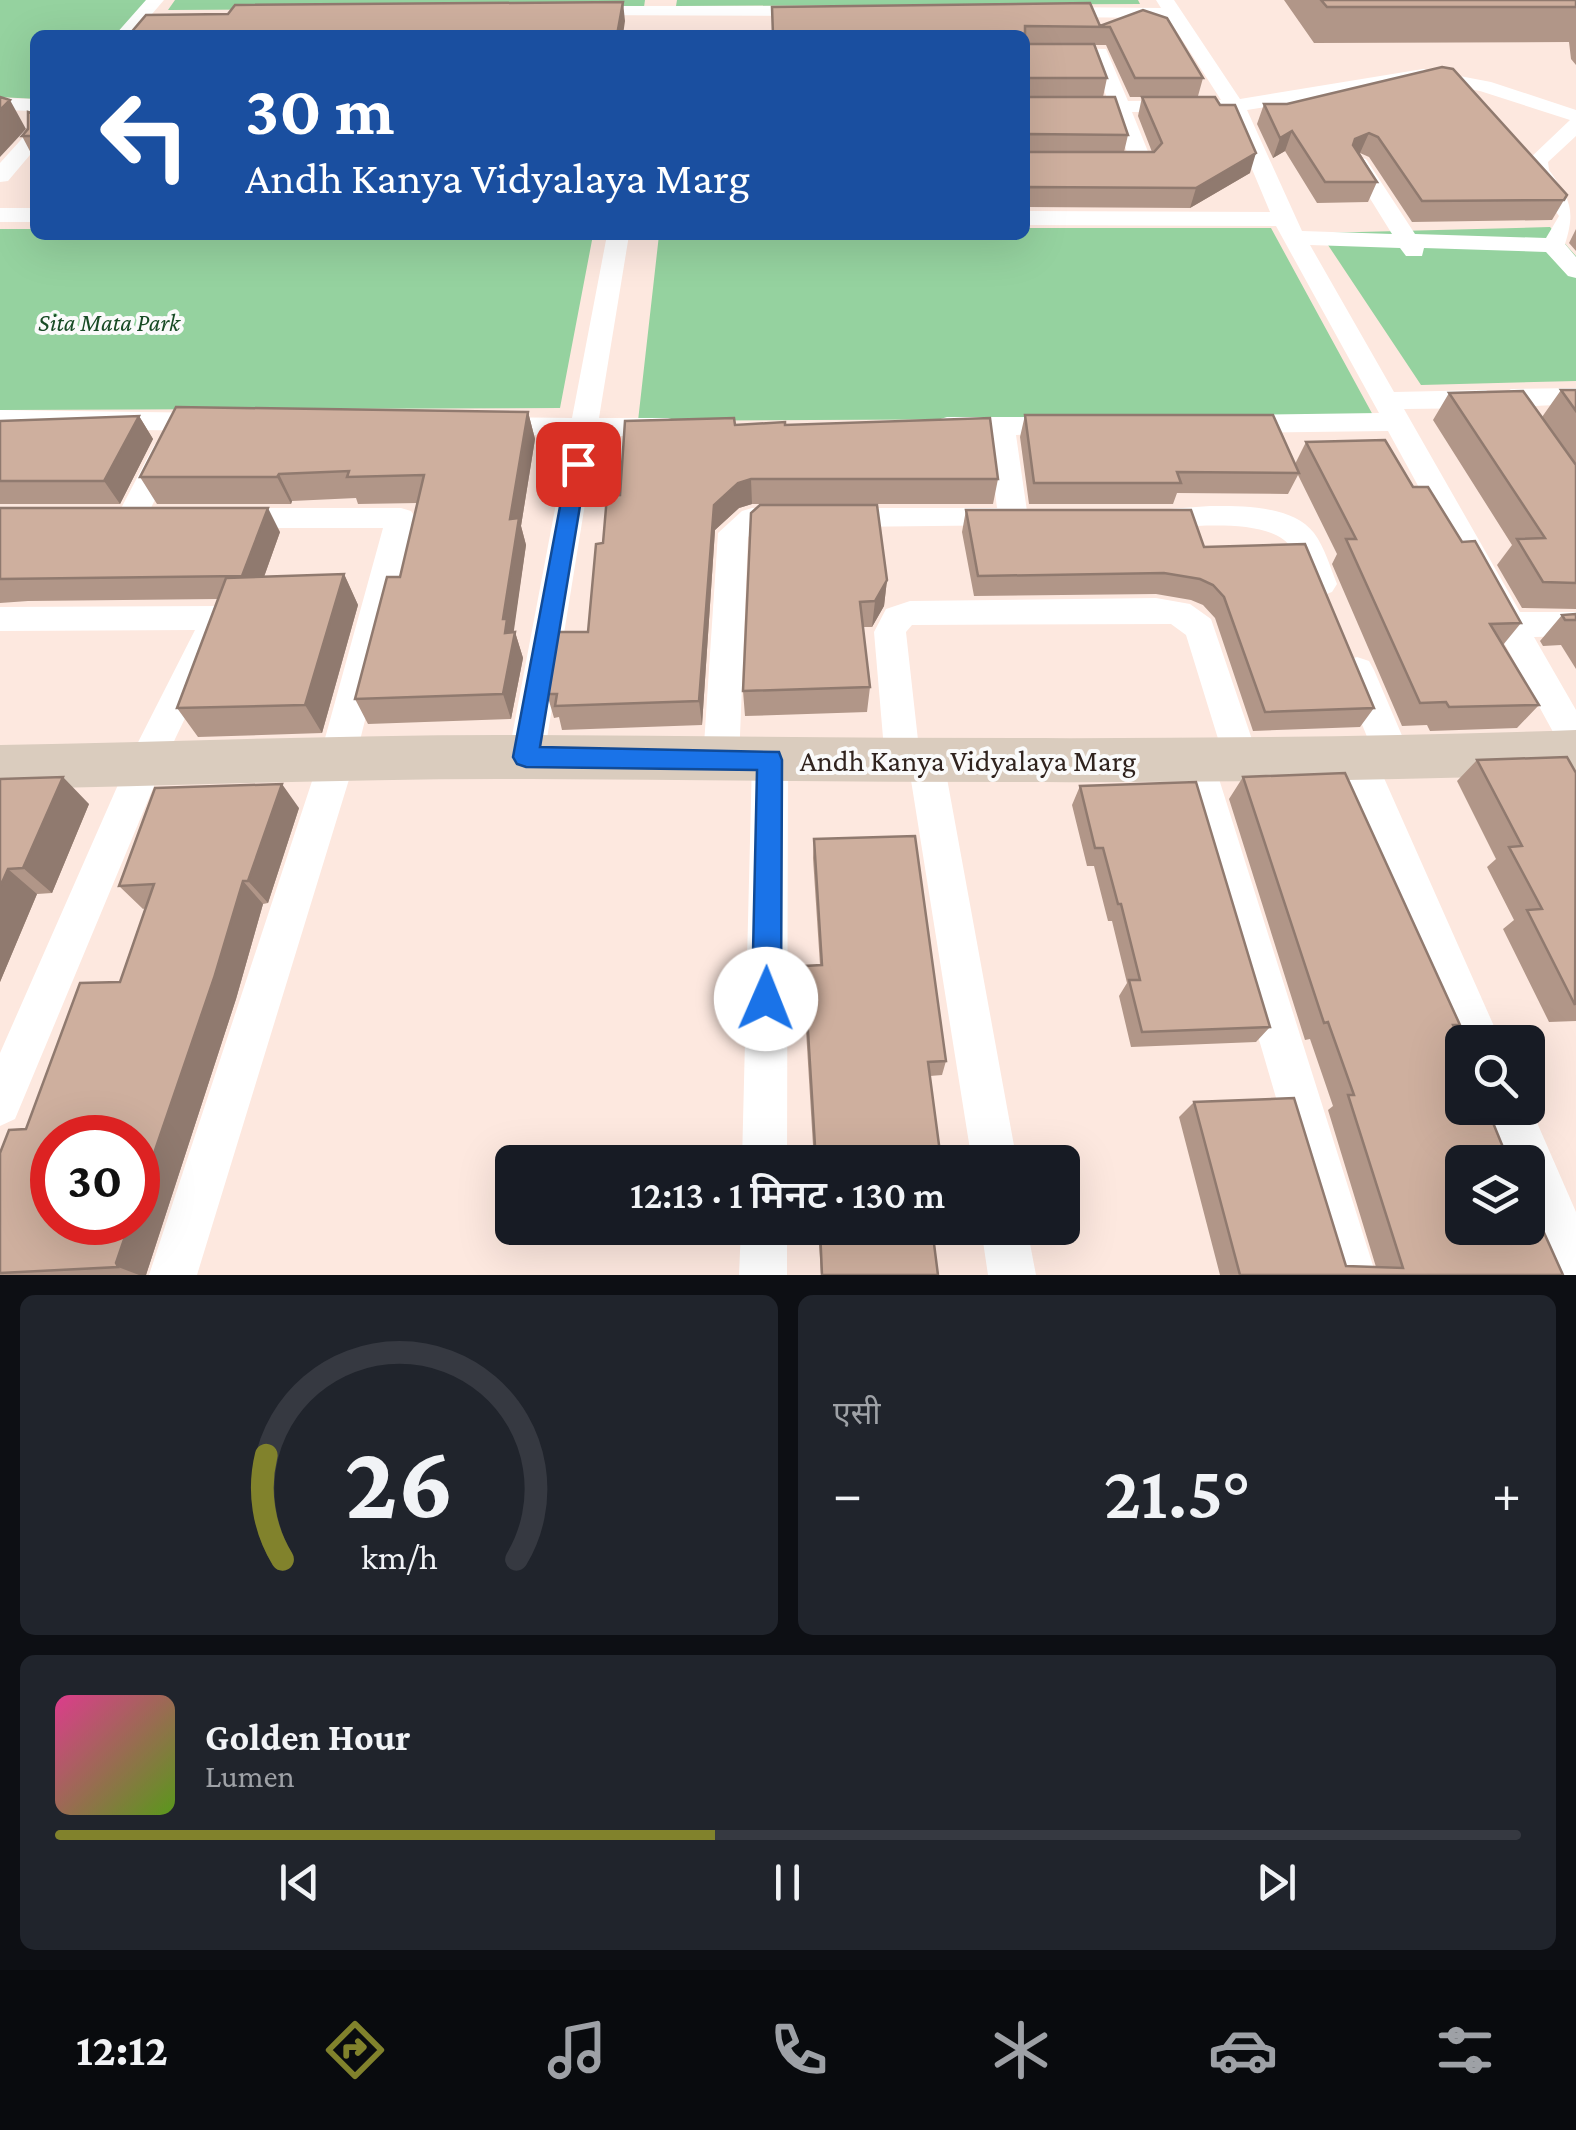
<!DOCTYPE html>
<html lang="hi">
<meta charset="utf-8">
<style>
:root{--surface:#171b24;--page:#20242c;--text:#f1f3f6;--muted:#9ea1a6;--line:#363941;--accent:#81822c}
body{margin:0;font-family:"Crimson Pro","Noto Sans Devanagari",serif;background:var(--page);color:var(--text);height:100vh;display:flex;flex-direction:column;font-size:38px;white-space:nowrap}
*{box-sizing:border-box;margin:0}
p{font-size:32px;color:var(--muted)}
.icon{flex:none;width:55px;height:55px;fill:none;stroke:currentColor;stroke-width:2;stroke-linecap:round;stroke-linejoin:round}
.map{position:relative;height:1275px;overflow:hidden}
.drawer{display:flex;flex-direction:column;gap:20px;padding:20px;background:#0d0f14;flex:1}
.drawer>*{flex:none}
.guide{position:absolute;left:30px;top:30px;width:1000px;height:210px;border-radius:15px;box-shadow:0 10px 40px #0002;background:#1a4fa0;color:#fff;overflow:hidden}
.buttons{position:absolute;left:1445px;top:1025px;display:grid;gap:20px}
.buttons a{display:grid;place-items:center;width:100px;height:100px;border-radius:15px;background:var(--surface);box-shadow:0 10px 40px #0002;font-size:50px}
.speed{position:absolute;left:30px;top:1115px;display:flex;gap:20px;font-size:50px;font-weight:700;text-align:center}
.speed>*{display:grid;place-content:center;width:130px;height:130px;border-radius:50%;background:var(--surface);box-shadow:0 10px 40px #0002;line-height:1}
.speed .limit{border:15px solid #d22;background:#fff;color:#111}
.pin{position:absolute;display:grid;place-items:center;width:85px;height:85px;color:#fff;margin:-42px;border-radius:20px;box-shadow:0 5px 15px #0006}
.me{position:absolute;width:110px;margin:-55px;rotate:1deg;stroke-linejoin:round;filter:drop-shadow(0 0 8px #0008)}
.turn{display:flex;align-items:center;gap:35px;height:210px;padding:0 50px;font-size:45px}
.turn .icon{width:130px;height:130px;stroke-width:2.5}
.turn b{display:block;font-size:70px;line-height:85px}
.big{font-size:75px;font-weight:600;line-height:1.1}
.drawer .card{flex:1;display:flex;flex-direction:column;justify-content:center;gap:15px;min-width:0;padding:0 35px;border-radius:15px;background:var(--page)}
.drawer .dial{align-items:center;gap:0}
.dial svg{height:260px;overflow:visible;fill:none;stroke:var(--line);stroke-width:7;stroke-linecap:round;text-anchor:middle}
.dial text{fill:var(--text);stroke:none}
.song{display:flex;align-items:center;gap:30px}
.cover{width:120px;height:120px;border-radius:15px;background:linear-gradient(135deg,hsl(330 70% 55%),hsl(90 70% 35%))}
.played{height:10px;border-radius:5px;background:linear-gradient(90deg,var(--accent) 45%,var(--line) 45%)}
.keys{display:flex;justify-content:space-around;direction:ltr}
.heat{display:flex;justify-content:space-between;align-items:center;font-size:55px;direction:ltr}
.drawer .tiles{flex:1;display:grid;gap:20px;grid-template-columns:1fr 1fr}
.card:last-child{grid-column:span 2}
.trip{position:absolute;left:495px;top:1145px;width:585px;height:100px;border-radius:15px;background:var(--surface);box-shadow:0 10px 40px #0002;font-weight:600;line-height:100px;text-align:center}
.menu{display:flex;height:160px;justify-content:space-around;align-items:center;background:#090b0e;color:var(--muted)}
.menu .icon{width:70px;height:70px}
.menu .on{color:var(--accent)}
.menu b{font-size:45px;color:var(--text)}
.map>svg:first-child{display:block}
.green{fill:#95d29f}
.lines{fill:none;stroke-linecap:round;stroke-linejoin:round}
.street{fill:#fff;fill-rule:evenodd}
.secondary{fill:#daccbe;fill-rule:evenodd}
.wall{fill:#b19688;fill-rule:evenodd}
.shaded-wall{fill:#907a6f}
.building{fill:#ceaf9e;stroke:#907a6f;stroke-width:2.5}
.route{fill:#1a73e8;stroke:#114b97;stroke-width:2.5}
.labels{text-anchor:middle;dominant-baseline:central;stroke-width:8;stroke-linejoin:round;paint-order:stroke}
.far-park-label{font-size:25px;font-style:italic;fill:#184b25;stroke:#fafafa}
.street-label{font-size:30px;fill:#30231e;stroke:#fafafa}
</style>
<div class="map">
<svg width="1576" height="1275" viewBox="0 0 1576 1275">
<rect width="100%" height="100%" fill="#fde8df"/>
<!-- green -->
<path class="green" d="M 0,0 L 155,0 L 124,35 L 35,35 L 35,99 L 0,97 Z
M 175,0 L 645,0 L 644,7 L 168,10 Z
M 677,0 L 1138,0 L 1140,4 L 676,6 Z
M 1550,227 L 1576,256 L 1576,381 L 1421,385 L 1320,233 Z
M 1025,228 L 1271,228 L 1374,417 L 638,421 L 659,235 L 1025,235 Z
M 0,229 L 35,229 L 35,235 L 593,235 L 560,408 L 0,410 Z"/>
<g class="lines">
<!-- street -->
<path class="street" d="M 146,0 L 164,0 L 134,35 L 115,35 Z
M 1156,0 L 1174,0 L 1240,99 L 1423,69 L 1491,82 L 1576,110 L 1576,136 L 1548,162 L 1549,170 C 1570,200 1576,209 1565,244 L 1576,257 L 1576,278 L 1568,276 L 1546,252 L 1424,248 L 1422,256 L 1406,256 L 1400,248 L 1310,245 L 1394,392 L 1486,390 L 1498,397 L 1511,389 L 1576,388 L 1576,404 L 1511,407 L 1499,400 L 1486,408 L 1404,409 L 1520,612 L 1576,612 L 1576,636 L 1534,637 L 1576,710 L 1576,757 L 1564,752 L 1388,431 L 1232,433 L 1222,430 L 1218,424 L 1222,418 L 1232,415 L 1379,413 L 1276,226 L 1025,225 L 1025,211 L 1270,212 L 1228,112 L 1132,112 L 1153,164 L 1149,168 L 1025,169 L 1025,157 L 1129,158 L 1113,112 L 1025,113 L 1025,101 L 1108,101 L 1093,59 L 1025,59 L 1025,47 L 1106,49 L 1128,101 L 1221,100 L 1168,18 L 1051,17 L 1042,12 L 1051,7 L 1161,8 ZM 1423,81 L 1480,91 L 1570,120 L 1527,161 L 1527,170 L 1559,216 L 1546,238 L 1415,234 L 1366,159 L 1359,157 L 1348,163 L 1392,234 L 1302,231 L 1247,110 Z
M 581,6 L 817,6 L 826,11 L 817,16 L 575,15 L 572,11 Z
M 0,98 L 35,99 L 35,111 L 0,110 Z
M 35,130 L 35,149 L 8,181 L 0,182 L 0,163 L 28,132 Z
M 0,208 L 35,208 L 35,222 L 0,222 Z
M 607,235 L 629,235 L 599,418 L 668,418 L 678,421 L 682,427 L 678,433 L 668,436 L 596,436 L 544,757 L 539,768 L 526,772 L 513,768 L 508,757 L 569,435 L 487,435 L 477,432 L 473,426 L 477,420 L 487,417 L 572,418 Z
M 0,410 L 213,413 L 223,416 L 227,422 L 223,428 L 213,431 L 0,428 Z
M 947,417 L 1063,417 L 1073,420 L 1077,426 L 1073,432 L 1016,435 L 1028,518 L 1023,525 L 759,528 L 748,537 L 739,760 L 734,771 L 721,775 L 708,771 L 703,760 L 718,533 L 742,511 L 752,508 L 997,508 L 988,435 L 937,432 L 933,426 L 937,420 Z
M 165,442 L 175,444 L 179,451 L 146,518 L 141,525 L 131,528 L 121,525 L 116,518 L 151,451 L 155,444 Z
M 1210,506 C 1242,506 1292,505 1314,533 C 1325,548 1330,567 1337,584 L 1332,592 L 1321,596 L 1310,592 C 1302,579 1300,562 1292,549 C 1272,515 1186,528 1151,528 L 1141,525 L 1136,518 L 1141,511 Z
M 231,508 L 401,508 L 411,511 L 416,518 L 355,760 L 197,1275 L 149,1275 L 319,760 L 383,528 L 231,528 L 221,525 L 216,518 L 221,511 Z
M 1156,598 L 1190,604 L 1211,619 L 1259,760 L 1254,771 L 1241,775 L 1228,771 L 1186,635 L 1171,624 L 912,625 L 906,632 L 919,749 L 926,747 L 939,751 L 944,762 L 1017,1162 L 972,1162 L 910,774 L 903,776 L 890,772 L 885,761 L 874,632 L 886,609 L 910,601 Z
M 217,606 L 228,609 L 233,618 L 164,762 L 15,1119 L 0,1126 L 0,1053 L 128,762 L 195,630 L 0,631 L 0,607 Z
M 1357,657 L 1369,661 L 1374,670 L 1412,759 L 1407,770 L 1394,774 L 1381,770 L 1376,759 L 1340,670 L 1345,661 Z
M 770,745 L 783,749 L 788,760 L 787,1162 L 742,1162 L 752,760 L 757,749 Z
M 1195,745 L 1208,749 L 1213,760 L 1376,1275 L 1328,1275 L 1177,760 L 1182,749 Z
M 1358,745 L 1371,749 L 1376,760 L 1501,1042 L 1462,1042 L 1462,1051 L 1340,760 L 1345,749 Z
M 1528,1102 L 1576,1212 L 1576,1275 L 1555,1275 L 1528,1208 L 1528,1162 L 1509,1162 L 1486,1108 L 1528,1108 Z
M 741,1228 L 787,1228 L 787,1275 L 739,1275 Z
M 981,1228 L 1027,1228 L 1036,1275 L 988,1275 Z"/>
<!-- secondary -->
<path class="secondary" d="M 1576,730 L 1576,774 C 1227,787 879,781 531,779 C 354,778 177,786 0,789 L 0,745 C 177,742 354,734 531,735 C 879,737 1227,743 1576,730 Z"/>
</g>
<!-- wall -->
<path class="wall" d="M 1284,0 L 1576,0 L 1576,65 L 1571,59 L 1569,42 L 1314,43 Z
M 772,7 L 1100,26 L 1143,10 L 1203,78 L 1198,96 L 1250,173 L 1190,208 L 1025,207 L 1025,35 ZM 1095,45 L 1106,45 L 1130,97 L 1142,97 L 1138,116 L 1152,152 L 1124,152 L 1128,135 L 1103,97 L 1107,78 Z
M 1264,104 L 1287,104 L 1567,195 L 1552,220 L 1412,222 L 1369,157 L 1360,153 L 1377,182 L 1368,202 L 1317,203 L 1285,151 L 1273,158 L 1257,124 Z
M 35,114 L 35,157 L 33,157 L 22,136 Z
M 1576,229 L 1576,251 L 1569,243 Z
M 1561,390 L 1576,390 L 1576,464 L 1542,417 Z
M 1449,393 L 1576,465 L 1576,609 L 1522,608 L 1497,565 L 1512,545 L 1433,420 Z
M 528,412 L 535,439 L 521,526 L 526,545 L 513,632 L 515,632 L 523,658 L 511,719 L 368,724 L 355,699 L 400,577 L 418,503 L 358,504 L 356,498 L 292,501 L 291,504 L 157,504 L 140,477 Z
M 1025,415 L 1295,464 L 1306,442 L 1413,487 L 1462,542 L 1521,623 L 1503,645 L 1539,705 L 1517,728 L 1430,731 L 1427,725 L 1402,726 L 1332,564 L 1337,554 L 1298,475 L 1288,494 L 1177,493 L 1173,504 L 1029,504 L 1020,437 Z
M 139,416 L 153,439 L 120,504 L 0,504 L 0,421 Z
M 735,425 L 785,425 L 998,479 L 993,504 L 752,504 L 739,508 L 715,530 L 702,725 L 562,730 L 559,717 L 554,718 L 547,694 L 588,632 L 603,543 L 620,495 Z
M 0,508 L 280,532 L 264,577 L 344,574 L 358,605 L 322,733 L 198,737 L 177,708 L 218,599 L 28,601 L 0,603 Z
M 966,510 L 1204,547 L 1374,708 L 1360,727 L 1253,731 L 1215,618 L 1203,605 L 1191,600 L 1156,594 L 974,596 L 962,532 Z
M 887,580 L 884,606 L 872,627 L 863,627 L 870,687 L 867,712 L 745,716 L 743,691 Z
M 1576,614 L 1576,669 L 1561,645 L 1543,646 L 1540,641 L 1562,615 Z
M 1477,760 L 1576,773 L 1576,1021 L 1549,1022 L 1503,929 L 1514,920 L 1487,867 L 1496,859 L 1457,781 Z
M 1243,777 L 1460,1025 L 1455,1029 L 1535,1226 L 1563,1275 L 1220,1275 L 1179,1117 L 1194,1102 L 1346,1266 L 1376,1267 L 1328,1110 L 1333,1106 L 1310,1039 L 1305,1040 L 1229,799 Z
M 0,779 L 89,804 L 52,893 L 37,894 L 0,982 Z
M 1080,786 L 1270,1027 L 1256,1042 L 1131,1047 L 1119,996 L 1127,983 L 1112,921 L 1108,921 L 1094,866 L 1087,866 L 1072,805 Z
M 299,808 L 268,903 L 263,904 L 236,999 L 146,1275 L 0,1275 L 0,1153 L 26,1129 L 120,982 L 146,908 L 143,909 L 119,886 Z
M 814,839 L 946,1061 L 942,1075 L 930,1076 L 941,1160 L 940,1162 L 814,1162 L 803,981 L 804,966 L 820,965 L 813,858 Z
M 818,1228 L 932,1228 L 938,1275 L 821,1275 Z"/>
<!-- shaded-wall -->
<path class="shaded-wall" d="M 623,2 L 625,21 L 623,35 L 617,35 Z
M 10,100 L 26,129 L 0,157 L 0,110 Z
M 1292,131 L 1285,151 L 1273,158 L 1280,138 Z
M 1369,133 L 1360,153 L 1346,160 L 1355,139 Z
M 1256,153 L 1250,173 L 1190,208 L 1196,188 Z
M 528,412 L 535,439 L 521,526 L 526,545 L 513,637 L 515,632 L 523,658 L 511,719 L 503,694 L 503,619 L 510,519 Z
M 139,416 L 153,439 L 120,504 L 104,481 Z
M 279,474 L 292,501 L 291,504 L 277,477 Z
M 751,479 L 752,504 L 739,508 L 715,530 L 702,725 L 699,701 L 714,505 L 738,483 Z
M 268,508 L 280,532 L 256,599 L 242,576 Z
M 344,574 L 358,605 L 322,733 L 305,705 Z
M 887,580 L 884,606 L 872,627 L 875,601 Z
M 63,777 L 89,804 L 52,893 L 23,868 Z
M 282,784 L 299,808 L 268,903 L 248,881 Z
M 8,869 L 37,894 L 0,982 L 0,887 Z
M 243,881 L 263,904 L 236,999 L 146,1275 L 139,1275 L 118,1267 L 116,1263 L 130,1222 L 138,1222 L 138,1200 Z"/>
<!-- building -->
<path class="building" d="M 1321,0 L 1576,0 L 1576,7 L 1327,7 Z
M 623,2 L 617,35 L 129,35 L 146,15 L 228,14 L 235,5 Z
M 1090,3 L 1100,26 L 1143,10 L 1167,18 L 1203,78 L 1135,78 L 1110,27 L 1025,26 L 1025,35 L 773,35 L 772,7 Z
M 1025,41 L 1028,44 L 1094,44 L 1107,78 L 1028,78 L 1025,81 Z
M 1442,67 L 1453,69 L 1567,195 L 1564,200 L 1422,201 L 1378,137 L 1369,133 L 1355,139 L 1353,145 L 1377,182 L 1325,182 L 1292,131 L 1280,138 L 1264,104 L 1287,104 Z
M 1025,90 L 1026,97 L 1115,97 L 1128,135 L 1028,134 L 1025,137 Z
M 0,97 L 10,100 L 0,110 Z
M 1142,97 L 1215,97 L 1220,105 L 1235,105 L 1256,153 L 1196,188 L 1029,187 L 1025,193 L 1025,143 L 1026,152 L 1154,152 L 1162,143 Z
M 28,112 L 35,114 L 35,136 L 22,136 L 28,129 Z
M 1561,390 L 1576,390 L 1576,411 Z
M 1523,391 L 1576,465 L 1576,583 L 1543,582 L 1517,539 L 1545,538 L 1449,393 Z
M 176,407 L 528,412 L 510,519 L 519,518 L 503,619 L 507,619 L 505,633 L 515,632 L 503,694 L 355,699 L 387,577 L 400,577 L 424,475 L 347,477 L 349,471 L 279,474 L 277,477 L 140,477 Z
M 1025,415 L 1273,415 L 1299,473 L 1177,472 L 1181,483 L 1034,483 Z
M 139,416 L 104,481 L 0,481 L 0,421 Z
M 734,418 L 735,425 L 785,422 L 785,425 L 990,418 L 998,479 L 751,479 L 738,483 L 714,505 L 699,701 L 555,706 L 557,694 L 547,694 L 558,632 L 588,632 L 596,544 L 603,543 L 607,496 L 620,495 L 625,421 Z
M 1385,440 L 1413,487 L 1428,487 L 1462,542 L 1475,541 L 1521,623 L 1490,624 L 1539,705 L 1449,707 L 1446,702 L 1420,703 L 1346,539 L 1356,539 L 1306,442 Z
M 760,505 L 877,505 L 887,580 L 875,601 L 860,602 L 870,687 L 743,691 L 751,513 Z
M 0,508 L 268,508 L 242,576 L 0,579 Z
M 966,510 L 1191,510 L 1204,547 L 1305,544 L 1374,708 L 1265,712 L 1224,597 L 1213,585 L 1200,579 L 1164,573 L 978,576 Z
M 344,574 L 305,705 L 177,708 L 226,578 Z
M 1576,614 L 1576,620 L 1565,620 L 1562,615 Z
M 1567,757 L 1576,773 L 1575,1005 L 1527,910 L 1542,909 L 1509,847 L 1522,846 L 1477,760 Z
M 1345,773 L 1460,1025 L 1453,1025 L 1462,1048 L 1462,1108 L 1487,1108 L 1509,1162 L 1462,1162 L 1462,1228 L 1528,1228 L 1528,1208 L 1535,1226 L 1541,1226 L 1563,1275 L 1240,1275 L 1194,1102 L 1294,1098 L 1346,1266 L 1403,1268 L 1348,1095 L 1354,1095 L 1328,1022 L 1324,1023 L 1243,777 Z
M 63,777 L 23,868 L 8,869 L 0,887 L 0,779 Z
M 1196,782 L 1270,1027 L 1142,1032 L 1129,980 L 1140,980 L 1121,904 L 1118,904 L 1103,848 L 1095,848 L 1080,786 Z
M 282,784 L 248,881 L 243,881 L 214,978 L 138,1200 L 138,1138 L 52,1138 L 52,1222 L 130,1222 L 116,1263 L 118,1267 L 0,1273 L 0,1153 L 9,1130 L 26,1129 L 80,983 L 120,982 L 154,884 L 119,886 L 155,788 Z
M 915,836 L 946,1061 L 928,1062 L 941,1160 L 925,1160 L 925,1162 L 816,1162 L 804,966 L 822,965 L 814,839 Z
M 820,1228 L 932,1228 L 938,1275 L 822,1275 Z"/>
<!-- route -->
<path class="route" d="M 578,457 L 587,464 L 540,747 L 779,752 L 782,760 L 781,999 L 777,1009 L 766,1013 L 756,1009 L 752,999 L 757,770 L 526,767 L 517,764 L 513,757 L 568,464 Z"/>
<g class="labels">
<!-- far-park labels -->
<g class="far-park-label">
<text x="109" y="322">Sita Mata Park</text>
</g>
<!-- street labels -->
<g class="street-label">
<text x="968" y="760">Andh Kanya Vidyalaya Marg</text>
</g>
</g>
</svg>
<div class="buttons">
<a><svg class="icon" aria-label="search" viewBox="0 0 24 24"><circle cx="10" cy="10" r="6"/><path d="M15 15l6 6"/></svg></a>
<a><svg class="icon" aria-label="layers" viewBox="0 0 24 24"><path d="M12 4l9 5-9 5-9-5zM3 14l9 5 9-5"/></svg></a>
</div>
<div class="speed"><div class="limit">30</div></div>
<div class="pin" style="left:578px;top:464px;background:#d93025"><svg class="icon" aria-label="arrive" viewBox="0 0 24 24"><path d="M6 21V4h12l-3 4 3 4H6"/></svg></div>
<svg class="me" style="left:766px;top:999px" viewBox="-20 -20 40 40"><circle r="19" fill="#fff"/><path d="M0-13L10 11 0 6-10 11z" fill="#1a73e8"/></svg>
<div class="trip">12:13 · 1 मिनट · 130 m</div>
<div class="guide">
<div class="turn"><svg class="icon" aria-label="left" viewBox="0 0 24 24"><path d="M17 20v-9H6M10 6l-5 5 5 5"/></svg><div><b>30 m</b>Andh Kanya Vidyalaya Marg</div></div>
</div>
</div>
<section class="drawer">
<div class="tiles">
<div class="card dial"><svg viewBox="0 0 100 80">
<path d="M14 69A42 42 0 1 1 86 69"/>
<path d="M14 69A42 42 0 0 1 9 37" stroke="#81822c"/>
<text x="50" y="56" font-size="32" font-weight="700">26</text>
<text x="50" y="72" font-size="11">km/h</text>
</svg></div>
<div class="card"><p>एसी</p>
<div class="heat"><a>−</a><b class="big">21.5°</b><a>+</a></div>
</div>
<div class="card">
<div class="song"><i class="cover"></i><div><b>Golden Hour</b><p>Lumen</p></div></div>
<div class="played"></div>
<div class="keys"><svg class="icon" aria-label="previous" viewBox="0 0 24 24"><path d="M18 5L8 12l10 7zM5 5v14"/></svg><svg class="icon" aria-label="pause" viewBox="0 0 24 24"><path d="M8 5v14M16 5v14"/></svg><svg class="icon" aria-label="next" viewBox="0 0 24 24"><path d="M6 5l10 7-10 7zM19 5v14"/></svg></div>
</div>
</div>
</section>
<nav class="menu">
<b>12:12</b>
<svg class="icon on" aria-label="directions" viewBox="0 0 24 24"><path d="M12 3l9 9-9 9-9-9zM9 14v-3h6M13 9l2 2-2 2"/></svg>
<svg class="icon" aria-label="music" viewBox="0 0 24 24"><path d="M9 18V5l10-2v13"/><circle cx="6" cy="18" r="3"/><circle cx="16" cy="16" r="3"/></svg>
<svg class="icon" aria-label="phone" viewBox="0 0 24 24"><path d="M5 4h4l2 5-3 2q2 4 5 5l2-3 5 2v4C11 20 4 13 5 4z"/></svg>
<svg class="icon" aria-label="climate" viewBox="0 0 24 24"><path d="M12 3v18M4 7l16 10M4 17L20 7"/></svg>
<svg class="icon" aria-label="car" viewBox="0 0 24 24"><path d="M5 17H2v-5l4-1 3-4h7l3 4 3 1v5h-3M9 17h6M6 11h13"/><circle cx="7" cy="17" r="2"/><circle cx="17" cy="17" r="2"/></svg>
<svg class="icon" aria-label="filters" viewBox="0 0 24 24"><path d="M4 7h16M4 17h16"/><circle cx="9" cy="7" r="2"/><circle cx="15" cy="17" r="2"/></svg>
</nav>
